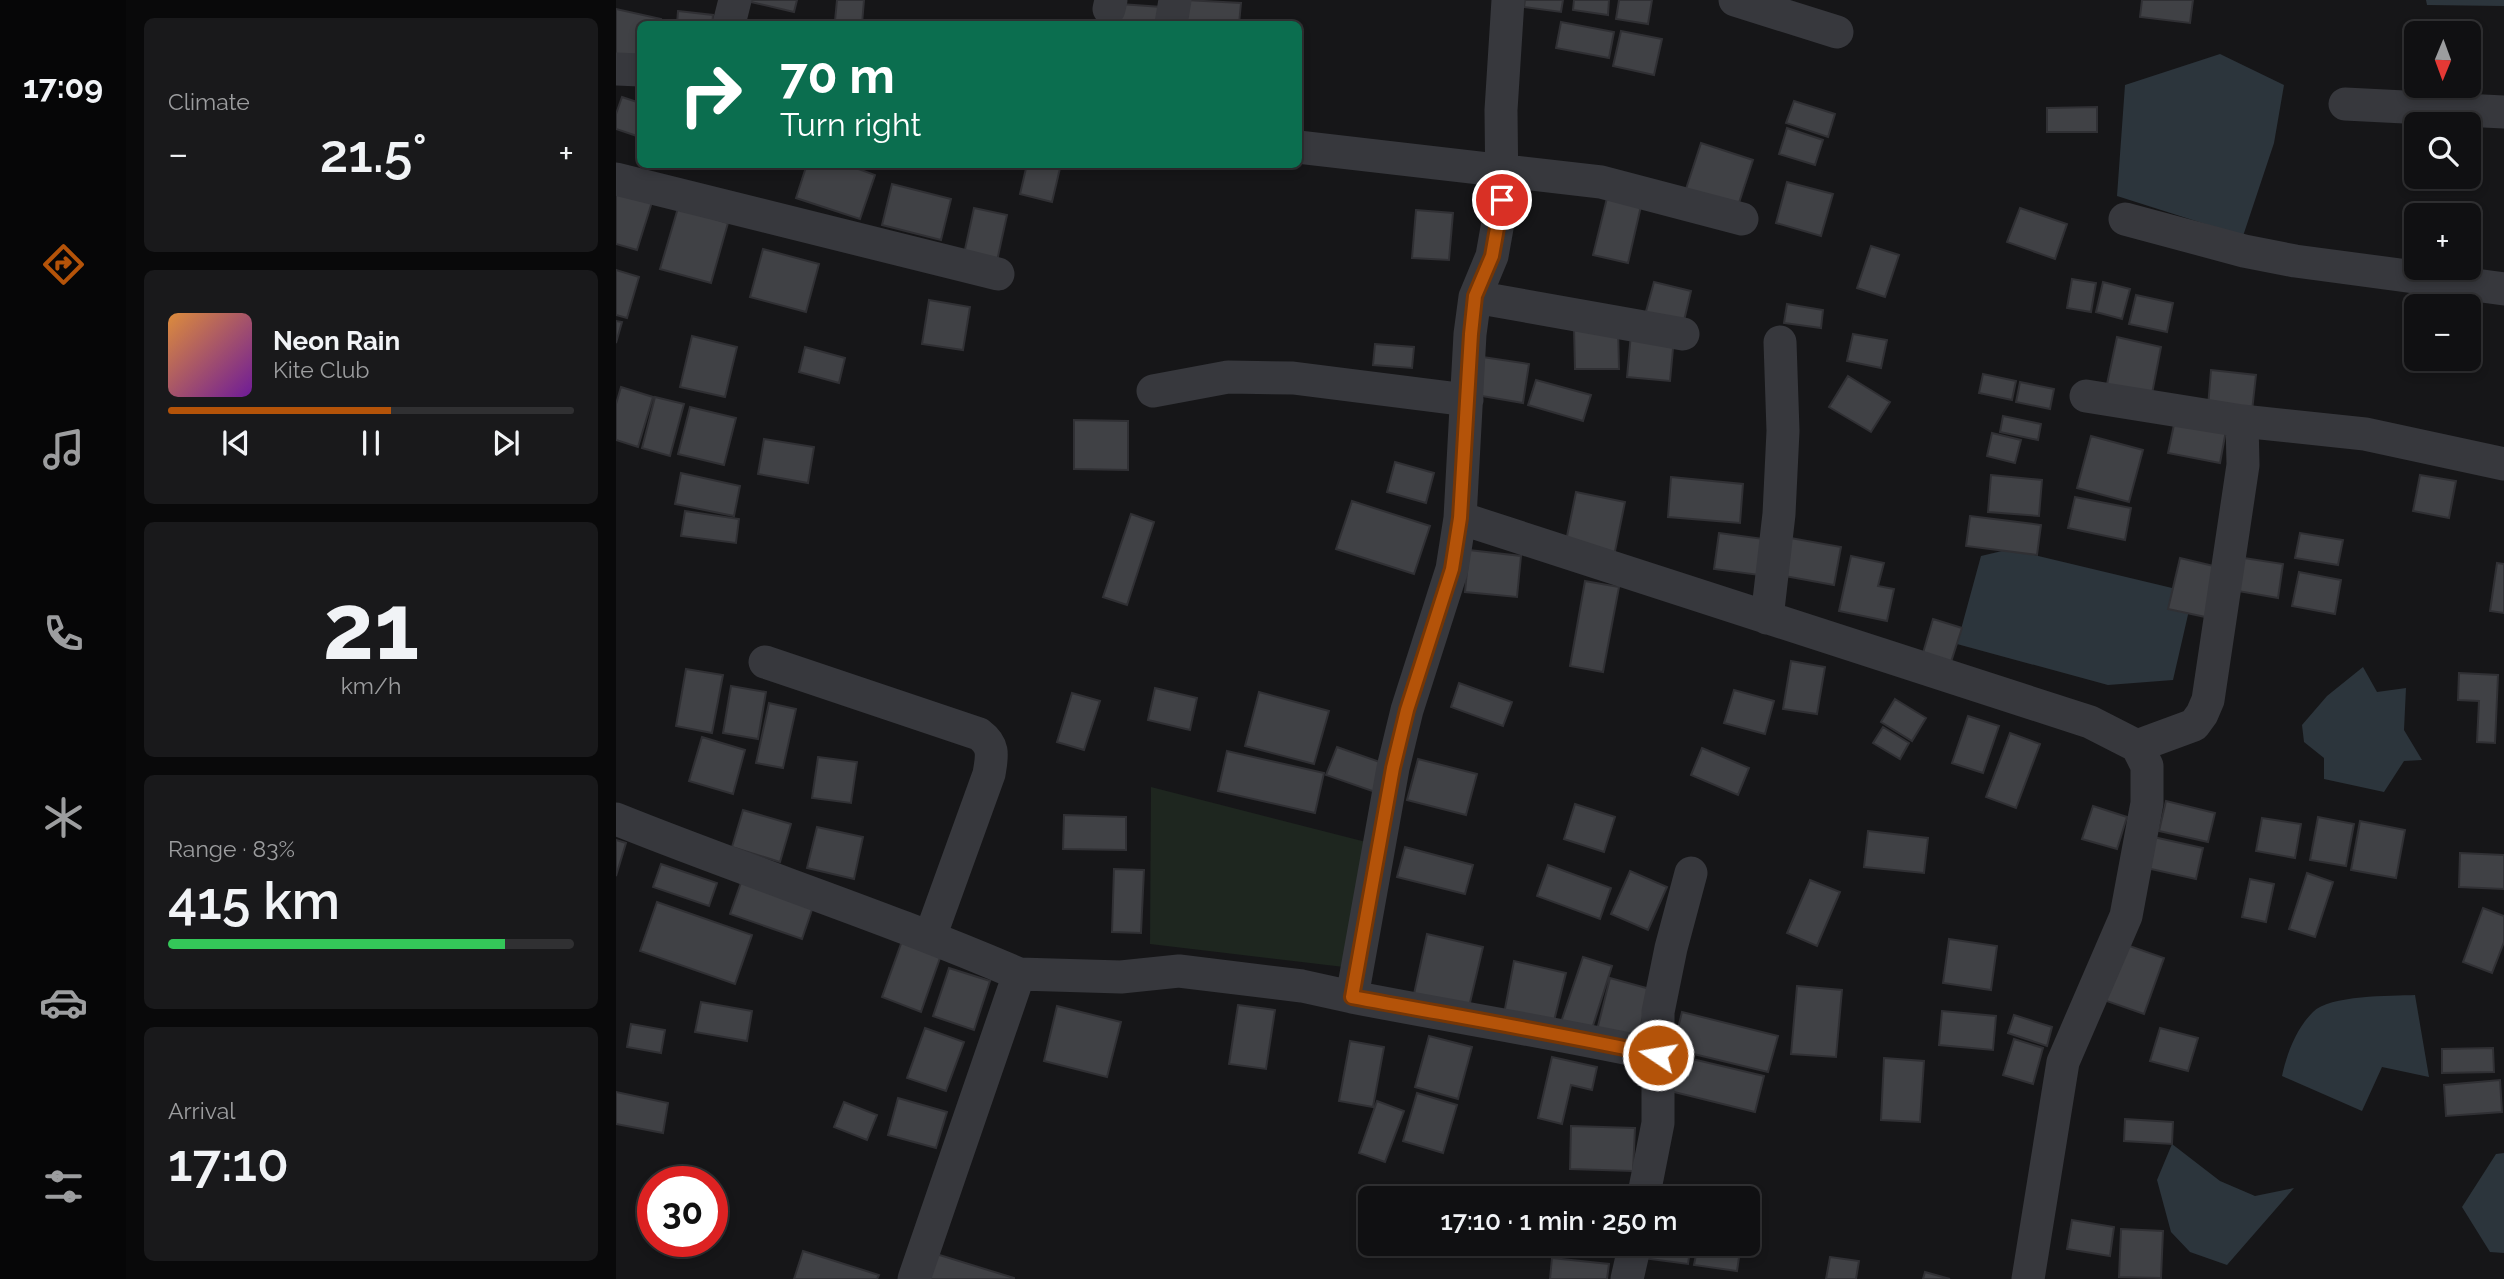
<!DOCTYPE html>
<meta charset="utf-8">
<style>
:root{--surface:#101012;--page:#19191b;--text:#f1f3f6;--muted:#9c9d9f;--line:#303032;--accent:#b45309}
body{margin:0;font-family:Raleway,sans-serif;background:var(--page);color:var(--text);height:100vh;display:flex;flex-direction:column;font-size:26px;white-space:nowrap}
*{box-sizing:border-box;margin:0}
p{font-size:23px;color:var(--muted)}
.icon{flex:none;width:38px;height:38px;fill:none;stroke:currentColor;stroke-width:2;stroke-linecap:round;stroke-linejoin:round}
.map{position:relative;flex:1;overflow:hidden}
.drawer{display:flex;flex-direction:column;gap:18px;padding:18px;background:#09090a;width:490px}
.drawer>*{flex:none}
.hud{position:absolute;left:21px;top:21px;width:665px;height:147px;border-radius:10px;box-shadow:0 4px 10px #0003,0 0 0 2px var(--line);background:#0b6e4f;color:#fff;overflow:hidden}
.needle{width:46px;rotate:181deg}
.controls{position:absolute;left:1788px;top:21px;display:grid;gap:14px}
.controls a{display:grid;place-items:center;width:77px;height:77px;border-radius:10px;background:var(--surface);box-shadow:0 4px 10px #0003,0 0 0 2px var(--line);font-size:35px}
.speed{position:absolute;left:21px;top:1166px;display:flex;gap:14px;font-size:35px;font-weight:700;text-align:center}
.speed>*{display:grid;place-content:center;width:91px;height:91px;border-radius:50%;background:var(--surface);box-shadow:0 4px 10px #0003,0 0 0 2px var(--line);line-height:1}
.speed .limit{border:10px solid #d22;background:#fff;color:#111}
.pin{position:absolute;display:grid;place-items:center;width:60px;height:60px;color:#fff;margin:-30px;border:4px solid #fff;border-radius:50%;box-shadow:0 2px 7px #0007}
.me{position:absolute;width:77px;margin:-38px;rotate:282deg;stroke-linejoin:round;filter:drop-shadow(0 0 5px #0008)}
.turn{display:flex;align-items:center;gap:24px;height:147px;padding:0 28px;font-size:32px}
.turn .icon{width:91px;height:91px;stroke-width:2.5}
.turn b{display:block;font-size:49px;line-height:60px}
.big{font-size:52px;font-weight:600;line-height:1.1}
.drawer .tile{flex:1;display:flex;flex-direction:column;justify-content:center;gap:10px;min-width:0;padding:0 24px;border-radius:10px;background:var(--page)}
.drawer .dial{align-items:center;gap:0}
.dial b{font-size:91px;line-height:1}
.song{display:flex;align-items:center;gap:21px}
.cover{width:84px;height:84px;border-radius:10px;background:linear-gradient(135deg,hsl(30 70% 55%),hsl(280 70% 35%))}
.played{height:7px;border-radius:4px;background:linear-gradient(90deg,var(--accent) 55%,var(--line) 55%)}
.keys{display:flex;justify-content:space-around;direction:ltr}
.heat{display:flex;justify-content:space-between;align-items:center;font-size:38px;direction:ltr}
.charge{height:10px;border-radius:5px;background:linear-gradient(90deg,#34c759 83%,var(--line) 0)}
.trip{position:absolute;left:742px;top:1186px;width:402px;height:70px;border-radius:10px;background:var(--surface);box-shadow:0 4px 10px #0003,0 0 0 2px var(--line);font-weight:600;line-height:70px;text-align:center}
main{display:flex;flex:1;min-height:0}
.dock{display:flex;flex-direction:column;width:126px;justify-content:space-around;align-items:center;background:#060607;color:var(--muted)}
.dock .icon{width:49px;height:49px}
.dock .selected{color:var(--accent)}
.dock b{font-size:32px;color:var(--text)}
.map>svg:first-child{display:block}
.green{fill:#1e261f}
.water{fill:#2c353c}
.building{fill:#404145;stroke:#303034;stroke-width:2}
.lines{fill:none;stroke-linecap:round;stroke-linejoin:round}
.street{stroke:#37383d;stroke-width:33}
.route-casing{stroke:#753606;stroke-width:18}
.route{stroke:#b45309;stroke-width:12}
</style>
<main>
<nav class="dock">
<b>17:09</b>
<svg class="icon selected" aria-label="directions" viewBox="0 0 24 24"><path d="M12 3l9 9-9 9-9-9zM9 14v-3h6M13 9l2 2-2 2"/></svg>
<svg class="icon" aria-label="music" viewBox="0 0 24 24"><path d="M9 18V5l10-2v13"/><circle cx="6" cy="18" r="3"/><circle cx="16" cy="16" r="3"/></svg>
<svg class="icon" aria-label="phone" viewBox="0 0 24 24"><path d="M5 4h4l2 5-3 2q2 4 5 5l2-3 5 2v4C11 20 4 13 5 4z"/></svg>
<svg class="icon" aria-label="climate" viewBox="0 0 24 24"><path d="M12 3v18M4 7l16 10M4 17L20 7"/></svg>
<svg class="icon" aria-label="car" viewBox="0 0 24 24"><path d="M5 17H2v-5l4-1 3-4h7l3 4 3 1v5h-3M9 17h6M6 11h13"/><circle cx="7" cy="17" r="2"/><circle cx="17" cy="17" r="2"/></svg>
<svg class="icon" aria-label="filters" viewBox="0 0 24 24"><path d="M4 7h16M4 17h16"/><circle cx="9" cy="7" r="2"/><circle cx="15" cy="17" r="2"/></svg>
</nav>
<section class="drawer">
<div class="tile"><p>Climate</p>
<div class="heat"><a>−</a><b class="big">21.5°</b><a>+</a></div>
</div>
<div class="tile">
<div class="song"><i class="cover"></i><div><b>Neon Rain</b><p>Kite Club</p></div></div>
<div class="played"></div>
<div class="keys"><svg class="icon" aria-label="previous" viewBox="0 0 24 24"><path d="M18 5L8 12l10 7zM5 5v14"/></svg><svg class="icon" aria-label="pause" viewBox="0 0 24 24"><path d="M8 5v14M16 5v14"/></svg><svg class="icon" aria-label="next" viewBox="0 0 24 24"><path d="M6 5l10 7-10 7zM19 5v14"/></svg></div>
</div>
<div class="tile dial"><b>21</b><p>km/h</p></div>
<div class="tile"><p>Range · 83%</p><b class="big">415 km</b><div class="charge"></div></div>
<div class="tile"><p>Arrival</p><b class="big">17:10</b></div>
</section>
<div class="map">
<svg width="1888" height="1279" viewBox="0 0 1888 1279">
<rect width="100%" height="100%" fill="#161618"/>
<!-- green -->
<path class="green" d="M 535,787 L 750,842 L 728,967 L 534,944 Z"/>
<!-- water -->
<path class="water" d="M 1810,0 L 1888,0 L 1888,6 L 1811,5 Z
M 1604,54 L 1668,85 L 1658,143 L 1627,236 L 1501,196 L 1509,85 Z
M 1386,551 L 1405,552 L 1577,593 L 1557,680 L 1492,685 L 1341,644 L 1365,556 Z
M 1747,667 L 1761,692 L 1790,688 L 1788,730 L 1806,760 L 1788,761 L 1768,792 L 1708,779 L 1708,758 L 1688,742 L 1686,725 L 1711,696 Z
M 1799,995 L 1813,1077 L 1766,1067 L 1746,1111 L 1666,1076 C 1671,1053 1680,1029 1697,1012 C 1713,995 1775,996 1799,995 Z
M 1556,1144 L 1604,1181 L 1639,1196 L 1678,1188 L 1611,1265 L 1574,1252 L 1555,1232 L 1541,1180 Z
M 1888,1153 L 1888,1253 L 1874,1252 L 1846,1207 L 1880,1154 Z"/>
<!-- building -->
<path class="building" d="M 136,0 L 181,0 L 178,12 L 135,2 Z
M 221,0 L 248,0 L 246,24 L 219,21 Z
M 570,0 L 625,3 L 623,24 L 568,24 Z
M 909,0 L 947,0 L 945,12 L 908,7 Z
M 958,0 L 993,0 L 992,15 L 957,10 Z
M 1003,0 L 1036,0 L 1032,24 L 1000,19 Z
M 1526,0 L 1577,0 L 1574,23 L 1524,17 Z
M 504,4 L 546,7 L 546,24 L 500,24 Z
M 0,9 L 45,19 L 44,24 L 24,24 L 24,60 L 0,54 Z
M 62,11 L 97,15 L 96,24 L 61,24 Z
M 945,22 L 998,32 L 993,58 L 940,48 Z
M 1005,31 L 1046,39 L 1038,75 L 997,66 Z
M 6,97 L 24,103 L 24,137 L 0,129 L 0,114 Z
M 1178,101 L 1219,114 L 1212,137 L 1170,123 Z
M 1481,107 L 1481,132 L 1431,132 L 1431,108 Z
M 1171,128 L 1207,140 L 1199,165 L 1163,154 Z
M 1085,143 L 1137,160 L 1121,209 L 1069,192 Z
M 191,164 L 229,164 L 259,175 L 244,219 L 180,198 Z
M 411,164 L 445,164 L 436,202 L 404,194 Z
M 1171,182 L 1217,194 L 1205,236 L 1160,223 Z
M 276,184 L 335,199 L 325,240 L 266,225 Z
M 0,192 L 36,202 L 21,250 L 0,244 Z
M 991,198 L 1025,206 L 1012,263 L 977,255 Z
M 62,208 L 112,223 L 95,283 L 44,269 Z
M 358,208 L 391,215 L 381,261 L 348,254 Z
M 1404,208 L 1451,224 L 1439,259 L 1391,242 Z
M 800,210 L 837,213 L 833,260 L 796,258 Z
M 1255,246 L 1283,255 L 1269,297 L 1241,288 Z
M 147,249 L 203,264 L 190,312 L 134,297 Z
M 0,270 L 23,277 L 11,318 L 0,315 Z
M 1456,279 L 1480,283 L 1475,312 L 1451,308 Z
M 1038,282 L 1075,291 L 1067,325 L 1029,315 Z
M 1487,282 L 1514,289 L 1506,319 L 1480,312 Z
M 1520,295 L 1557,303 L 1551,332 L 1513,324 Z
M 313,300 L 354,307 L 347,350 L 306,344 Z
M 1171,304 L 1207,310 L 1205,328 L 1168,323 Z
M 0,321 L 6,322 L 0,343 Z
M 958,328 L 1002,328 L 1003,369 L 959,369 Z
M 1015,334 L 1058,338 L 1054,381 L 1011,377 Z
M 1237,334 L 1271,340 L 1265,368 L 1231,361 Z
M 76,336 L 121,347 L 109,397 L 64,387 Z
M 1501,337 L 1545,347 L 1535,399 L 1490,389 Z
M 759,344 L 798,347 L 796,368 L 757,365 Z
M 189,347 L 229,358 L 223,383 L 183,372 Z
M 860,356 L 913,364 L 907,403 L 854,394 Z
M 1595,370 L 1640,375 L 1636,411 L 1592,407 Z
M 1367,374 L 1400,381 L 1396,400 L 1363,393 Z
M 1232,376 L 1274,402 L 1255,432 L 1213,407 Z
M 920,380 L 975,395 L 967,421 L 912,405 Z
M 1404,382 L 1438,389 L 1434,409 L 1400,402 Z
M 5,387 L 37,397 L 22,447 L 0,440 L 0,404 Z
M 39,397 L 68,404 L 54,456 L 26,448 Z
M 74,407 L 120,418 L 108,465 L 62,454 Z
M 1560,415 L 1611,425 L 1604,463 L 1552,453 Z
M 1387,416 L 1425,424 L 1422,440 L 1384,432 Z
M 458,420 L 512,421 L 512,470 L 458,469 Z
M 1376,433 L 1405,440 L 1399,463 L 1371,456 Z
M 1475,436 L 1527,450 L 1513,502 L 1461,488 Z
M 148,439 L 198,447 L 192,483 L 142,474 Z
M 779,462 L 818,473 L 810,503 L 771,492 Z
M 65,473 L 124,486 L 118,516 L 59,504 Z
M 1375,475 L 1426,480 L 1423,516 L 1372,512 Z
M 1804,475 L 1840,481 L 1833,518 L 1797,511 Z
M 1055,477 L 1127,484 L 1124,523 L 1052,517 Z
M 960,492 L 1009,502 L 998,556 L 949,546 Z
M 1459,497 L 1515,508 L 1509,540 L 1452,528 Z
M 736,501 L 814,526 L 798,574 L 720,549 Z
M 69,511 L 123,519 L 120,543 L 65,536 Z
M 515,514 L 538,522 L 511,605 L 487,597 Z
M 1354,516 L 1425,525 L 1421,555 L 1350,546 Z
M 1103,533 L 1148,539 L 1143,575 L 1098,569 Z
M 1684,533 L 1727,540 L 1722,565 L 1679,558 Z
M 1169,537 L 1225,547 L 1218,585 L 1163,575 Z
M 853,550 L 905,556 L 901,597 L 849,592 Z
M 1235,556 L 1268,563 L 1262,586 L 1278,589 L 1271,621 L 1223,611 Z
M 1564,558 L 1606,568 L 1594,618 L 1552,609 Z
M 1628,558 L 1667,564 L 1662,598 L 1622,591 Z
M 1881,563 L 1888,564 L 1888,613 L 1874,611 Z
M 1683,572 L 1725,580 L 1719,614 L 1676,606 Z
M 969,581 L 1003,587 L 987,672 L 954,666 Z
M 1317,619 L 1346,628 L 1335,662 L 1307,653 Z
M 1175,661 L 1209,667 L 1201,714 L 1167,709 Z
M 70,669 L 107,675 L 96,733 L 60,726 Z
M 1843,673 L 1882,675 L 1879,743 L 1861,742 L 1863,701 L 1842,700 Z
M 843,683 L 896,702 L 887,726 L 835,707 Z
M 115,686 L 150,692 L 142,739 L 107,733 Z
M 539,688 L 581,698 L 574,730 L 532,720 Z
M 1118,690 L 1158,701 L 1149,734 L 1108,723 Z
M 643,692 L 713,711 L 698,764 L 629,746 Z
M 456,693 L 484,701 L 468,750 L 441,742 Z
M 1279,699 L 1310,718 L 1296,741 L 1265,722 Z
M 153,703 L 180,709 L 167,768 L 140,763 Z
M 1352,716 L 1383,726 L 1367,773 L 1336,763 Z
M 1267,727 L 1293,743 L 1284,759 L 1257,743 Z
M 1394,733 L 1424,744 L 1400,808 L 1370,797 Z
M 86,737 L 129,750 L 117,794 L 73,781 Z
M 721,747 L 775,766 L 765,794 L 710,775 Z
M 1086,748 L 1133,768 L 1122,795 L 1075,775 Z
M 611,751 L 708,773 L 699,813 L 602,791 Z
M 202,757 L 241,762 L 235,803 L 196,798 Z
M 802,759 L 861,774 L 850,815 L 791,800 Z
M 1550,801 L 1599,813 L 1592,842 L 1543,831 Z
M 959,804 L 999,817 L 988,852 L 948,839 Z
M 1477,806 L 1511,817 L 1501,849 L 1466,839 Z
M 127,810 L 175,824 L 164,862 L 116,847 Z
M 448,815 L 510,817 L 510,850 L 447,849 Z
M 1702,817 L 1738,824 L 1730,866 L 1694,860 Z
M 1646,818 L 1685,824 L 1679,858 L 1640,851 Z
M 1744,821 L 1789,830 L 1780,878 L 1735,870 Z
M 201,827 L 247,837 L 238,879 L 191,868 Z
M 1252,831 L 1312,838 L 1308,873 L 1248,867 Z
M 1533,836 L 1587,848 L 1580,879 L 1526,867 Z
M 0,840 L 10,843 L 0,876 Z
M 789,847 L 857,865 L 849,894 L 781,877 Z
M 1844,853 L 1888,855 L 1888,889 L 1843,887 Z
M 45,864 L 101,883 L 93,906 L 37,887 Z
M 932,865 L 995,888 L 984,919 L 921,896 Z
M 498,869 L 528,870 L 525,933 L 496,932 Z
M 1014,871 L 1051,887 L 1032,930 L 995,914 Z
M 1691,873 L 1717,882 L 1699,937 L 1673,929 Z
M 127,877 L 199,901 L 186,939 L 114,914 Z
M 1634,879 L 1658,884 L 1650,922 L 1626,917 Z
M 1194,880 L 1224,892 L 1201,946 L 1171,933 Z
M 41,902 L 136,935 L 119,984 L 24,951 Z
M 1867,908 L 1888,916 L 1888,942 L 1876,973 L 1847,962 Z
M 811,934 L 867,947 L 853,1007 L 798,994 Z
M 1333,939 L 1381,946 L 1375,990 L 1327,983 Z
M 286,941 L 325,955 L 305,1012 L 266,997 Z
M 1502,942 L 1548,958 L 1528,1014 L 1482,998 Z
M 967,957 L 996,966 L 974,1035 L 944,1025 Z
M 898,961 L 950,973 L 937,1025 L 888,1014 Z
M 333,968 L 374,981 L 358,1030 L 317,1016 Z
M 994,978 L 1034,989 L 1020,1044 L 980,1034 Z
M 1181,986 L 1226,990 L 1220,1057 L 1175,1054 Z
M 85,1002 L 136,1011 L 131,1041 L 79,1032 Z
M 622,1005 L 659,1010 L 650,1069 L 613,1064 Z
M 441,1006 L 505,1022 L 491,1077 L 428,1061 Z
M 1326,1011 L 1380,1016 L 1377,1050 L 1323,1045 Z
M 1066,1012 L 1162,1036 L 1152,1072 L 1057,1049 Z
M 1398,1015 L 1436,1027 L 1431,1046 L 1392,1033 Z
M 15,1024 L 49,1030 L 45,1053 L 11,1047 Z
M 309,1028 L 348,1042 L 330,1091 L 291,1078 Z
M 1544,1028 L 1582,1038 L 1572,1071 L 1534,1061 Z
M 813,1036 L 856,1047 L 842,1099 L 799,1087 Z
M 1398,1039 L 1427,1048 L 1417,1084 L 1387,1075 Z
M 734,1041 L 768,1047 L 757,1107 L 723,1101 Z
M 1877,1048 L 1878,1072 L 1826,1073 L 1826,1049 Z
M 1055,1054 L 1148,1076 L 1139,1112 L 1046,1089 Z
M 936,1057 L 981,1067 L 976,1090 L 955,1085 L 946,1124 L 922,1118 Z
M 1268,1058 L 1308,1061 L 1304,1122 L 1265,1120 Z
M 1884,1080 L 1886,1112 L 1830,1116 L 1828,1085 Z
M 0,1092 L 52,1103 L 47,1133 L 0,1124 Z
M 801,1093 L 841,1105 L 827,1153 L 787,1141 Z
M 282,1098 L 331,1112 L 320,1148 L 272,1135 Z
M 761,1101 L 788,1111 L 769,1162 L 743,1153 Z
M 228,1102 L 261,1115 L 251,1140 L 218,1127 Z
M 1509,1119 L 1557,1122 L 1556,1144 L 1508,1141 Z
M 955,1126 L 1019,1128 L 1017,1171 L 954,1169 Z
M 1456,1220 L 1498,1227 L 1494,1256 L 1451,1249 Z
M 1505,1229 L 1547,1231 L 1545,1278 L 1503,1277 Z
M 1028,1244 L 1075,1244 L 1072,1264 L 1026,1258 Z
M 1082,1244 L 1125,1244 L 1121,1271 L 1078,1265 Z
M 187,1251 L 263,1275 L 261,1279 L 178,1279 Z
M 317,1253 L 398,1278 L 398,1279 L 308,1279 Z
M 1214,1257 L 1243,1261 L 1240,1279 L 1210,1279 Z
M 936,1258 L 993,1264 L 991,1279 L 934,1279 Z
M 1309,1272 L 1334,1279 L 1307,1279 Z"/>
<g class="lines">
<!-- street -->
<path class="street" d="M 1119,0 L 1221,32
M 493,9 L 495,0
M 113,24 L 119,0
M 555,24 L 559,0
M 0,69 L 24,70
M 1729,104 L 1888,112
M 682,147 L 985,182 L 1126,219
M 0,179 L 382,274
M 1509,219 L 1628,251 L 1679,261 L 1888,289
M 859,297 L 1067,334
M 537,391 L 612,377 L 677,378 L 851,400
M 1470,396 L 1626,421 L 1749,434 L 1888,464
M 844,518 L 1474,722 L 1521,746 L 1531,766 L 1531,803 L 1510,916 L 1447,1062 L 1412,1279
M 1151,618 L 1163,514 L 1167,431 L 1164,342
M 149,662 L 363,734 C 379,746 376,756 373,774 L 314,937
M 1521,746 L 1578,725 L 1586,714 L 1592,700 L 1627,465 L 1626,421
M 0,819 C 134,873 271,917 403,974 L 298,1279
M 403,974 L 505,977 L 563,971 L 686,986 L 736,997 L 777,768 L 791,710 L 836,569 L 844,518 L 854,334 L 859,297 L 876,256 L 886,200 L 885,110 L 892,0
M 736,997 C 838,1017 940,1033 1042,1055
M 1027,1199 L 1042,1123 L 1042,1012 L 1055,948 L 1075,873
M 1011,1279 L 1019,1244"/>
</g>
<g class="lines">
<!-- route casing -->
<g class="route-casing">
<path id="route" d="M 886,200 L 876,256 L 859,296 L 855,334 L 844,518 L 836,569 L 791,710 L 777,768 L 736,997 C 838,1016 940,1033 1042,1055"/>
</g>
<!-- route -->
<use href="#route" class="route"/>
</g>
</svg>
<div class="controls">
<a><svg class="needle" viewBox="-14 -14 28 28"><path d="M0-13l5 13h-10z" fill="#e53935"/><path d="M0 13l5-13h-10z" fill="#9c9d9f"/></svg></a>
<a><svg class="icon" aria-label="search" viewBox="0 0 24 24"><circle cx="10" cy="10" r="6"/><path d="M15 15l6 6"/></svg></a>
<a>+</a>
<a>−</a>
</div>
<div class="speed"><div class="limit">30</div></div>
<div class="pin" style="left:886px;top:200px;background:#d93025"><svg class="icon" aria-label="arrive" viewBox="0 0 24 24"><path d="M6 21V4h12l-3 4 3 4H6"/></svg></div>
<svg class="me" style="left:1042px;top:1055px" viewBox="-20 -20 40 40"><circle r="17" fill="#b45309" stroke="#fff" stroke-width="3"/><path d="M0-11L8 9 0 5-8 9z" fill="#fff"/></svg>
<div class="trip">17:10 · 1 min · 250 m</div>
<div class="hud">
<div class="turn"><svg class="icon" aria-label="right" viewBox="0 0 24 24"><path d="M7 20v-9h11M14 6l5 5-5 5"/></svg><div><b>70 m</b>Turn right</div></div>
</div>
</div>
</main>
